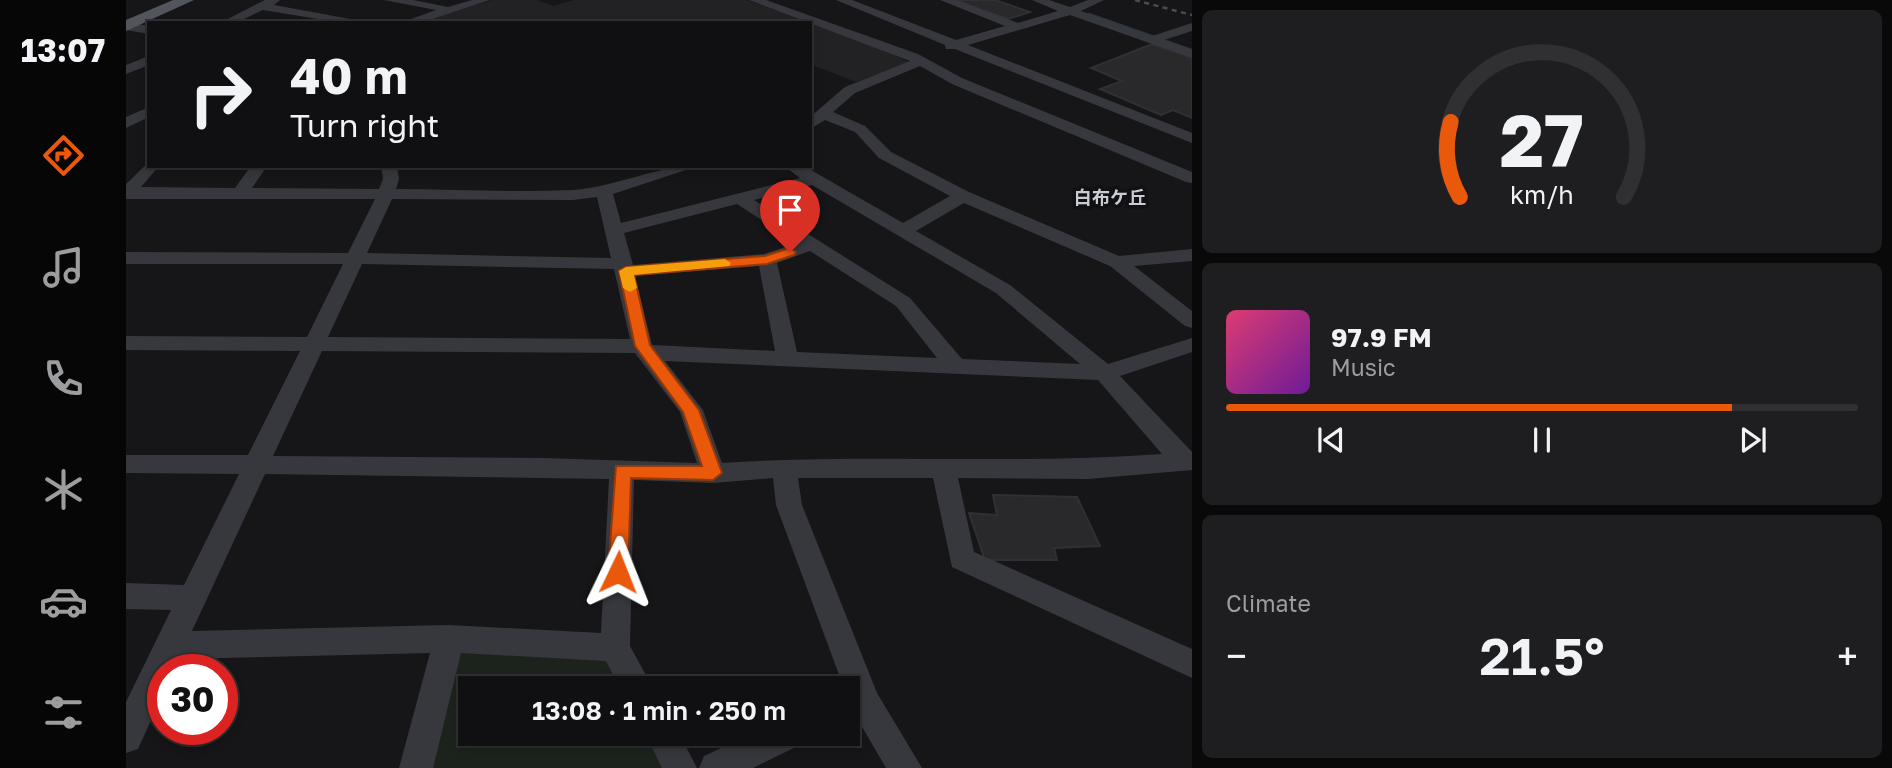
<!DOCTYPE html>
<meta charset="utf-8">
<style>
:root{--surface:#101012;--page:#1e1e20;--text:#f1f3f6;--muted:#9c9d9f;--line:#303032;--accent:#ea580c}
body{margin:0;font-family:"Golos Text","Noto Sans JP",sans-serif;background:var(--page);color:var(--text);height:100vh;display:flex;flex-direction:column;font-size:26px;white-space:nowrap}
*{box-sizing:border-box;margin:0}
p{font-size:23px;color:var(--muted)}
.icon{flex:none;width:38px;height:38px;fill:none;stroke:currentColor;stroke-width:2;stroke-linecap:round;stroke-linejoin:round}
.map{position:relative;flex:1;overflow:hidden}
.panel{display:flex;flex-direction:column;gap:10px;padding:10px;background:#09090a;width:700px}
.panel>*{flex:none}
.hud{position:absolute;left:21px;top:21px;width:665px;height:147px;border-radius:0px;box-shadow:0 4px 10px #0003,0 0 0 2px var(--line);background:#101012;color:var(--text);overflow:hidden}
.speed{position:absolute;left:21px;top:654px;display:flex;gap:14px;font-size:35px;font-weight:700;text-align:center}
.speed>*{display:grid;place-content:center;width:91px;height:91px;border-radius:50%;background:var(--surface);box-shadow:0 4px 10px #0003,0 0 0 2px var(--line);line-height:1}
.speed .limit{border:10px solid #d22;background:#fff;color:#111}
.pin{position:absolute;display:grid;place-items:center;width:60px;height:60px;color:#fff;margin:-72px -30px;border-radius:50% 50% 50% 0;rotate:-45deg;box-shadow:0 0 7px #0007}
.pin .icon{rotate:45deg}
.me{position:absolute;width:77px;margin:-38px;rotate:2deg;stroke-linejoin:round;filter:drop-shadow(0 0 5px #0008)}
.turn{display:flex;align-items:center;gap:24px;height:147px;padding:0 28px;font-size:32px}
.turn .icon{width:91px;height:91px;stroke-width:2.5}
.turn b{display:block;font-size:49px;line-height:60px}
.big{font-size:52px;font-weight:600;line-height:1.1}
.panel .widget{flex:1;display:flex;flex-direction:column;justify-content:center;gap:10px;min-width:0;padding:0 24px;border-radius:10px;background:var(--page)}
.panel .dial{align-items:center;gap:0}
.dial svg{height:182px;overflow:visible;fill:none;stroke:var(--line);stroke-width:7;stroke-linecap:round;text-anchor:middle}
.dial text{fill:var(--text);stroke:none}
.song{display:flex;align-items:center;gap:21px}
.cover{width:84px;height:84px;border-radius:10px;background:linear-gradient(135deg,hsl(340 70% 55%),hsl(280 70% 35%))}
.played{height:7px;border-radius:4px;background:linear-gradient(90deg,var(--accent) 80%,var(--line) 80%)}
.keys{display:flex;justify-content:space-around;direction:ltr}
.heat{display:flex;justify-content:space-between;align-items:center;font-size:38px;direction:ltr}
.trip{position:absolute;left:332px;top:676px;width:402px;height:70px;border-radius:0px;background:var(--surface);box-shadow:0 4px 10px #0003,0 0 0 2px var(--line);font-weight:600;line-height:70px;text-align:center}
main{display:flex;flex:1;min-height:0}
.tabs{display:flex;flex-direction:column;width:126px;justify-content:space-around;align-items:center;background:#060607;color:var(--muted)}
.tabs .icon{width:49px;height:49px}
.tabs .active{color:var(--accent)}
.tabs b{font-size:32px;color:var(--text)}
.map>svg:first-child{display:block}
.built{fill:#222225}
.green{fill:#1c231d}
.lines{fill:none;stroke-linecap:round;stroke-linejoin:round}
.stream{stroke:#2c353c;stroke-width:2.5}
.building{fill:#29292c;stroke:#303034;stroke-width:2}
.minor{fill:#37383d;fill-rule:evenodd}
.major{fill:#53555c;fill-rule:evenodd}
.rail{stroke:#4a4c52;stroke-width:2.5;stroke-dasharray:5 4.5;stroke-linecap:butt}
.route{fill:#ea580c;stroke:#983908;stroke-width:2}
.slow{fill:#f59e0b}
.labels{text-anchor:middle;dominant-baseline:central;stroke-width:7;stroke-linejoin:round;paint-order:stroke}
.far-quarter-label{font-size:18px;font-weight:bold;fill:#c9ccd4;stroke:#111113}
</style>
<main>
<nav class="tabs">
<b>13:07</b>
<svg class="icon active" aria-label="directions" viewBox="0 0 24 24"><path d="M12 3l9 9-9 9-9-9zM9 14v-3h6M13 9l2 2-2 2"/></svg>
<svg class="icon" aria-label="music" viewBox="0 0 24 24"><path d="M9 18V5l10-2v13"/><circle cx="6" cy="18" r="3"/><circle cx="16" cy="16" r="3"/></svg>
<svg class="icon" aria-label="phone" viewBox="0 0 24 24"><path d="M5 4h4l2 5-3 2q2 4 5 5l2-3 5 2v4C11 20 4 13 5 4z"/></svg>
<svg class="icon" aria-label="climate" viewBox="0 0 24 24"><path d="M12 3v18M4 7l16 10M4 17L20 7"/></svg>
<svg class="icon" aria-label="car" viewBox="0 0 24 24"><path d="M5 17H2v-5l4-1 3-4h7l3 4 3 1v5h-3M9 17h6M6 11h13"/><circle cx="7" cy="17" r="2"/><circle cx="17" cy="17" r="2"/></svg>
<svg class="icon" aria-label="filters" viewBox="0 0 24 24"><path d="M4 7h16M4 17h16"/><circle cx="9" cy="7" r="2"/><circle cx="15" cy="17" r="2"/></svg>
</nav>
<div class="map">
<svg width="1066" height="768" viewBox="0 0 1066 768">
<rect width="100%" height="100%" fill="#161618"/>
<!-- built -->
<path class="built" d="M 367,0 L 411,0 L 427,6 L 448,0 L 621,0 L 684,23 L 289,23 Z
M 684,23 L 755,49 L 783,62 L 730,82 L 684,64 Z"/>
<!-- green -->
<path class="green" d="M 330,649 L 482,656 L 499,688 L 345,688 L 345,733 L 523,733 L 542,768 L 305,768 Z"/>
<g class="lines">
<!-- stream -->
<path class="stream" d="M 963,14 L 1066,50"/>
</g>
<!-- building -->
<path class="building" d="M 829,0 L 869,0 L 904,12 L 882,19 Z
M 1026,44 L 1066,58 L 1066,118 L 1047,110 L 1035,115 L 974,89 L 996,81 L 965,68 Z
M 867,495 L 951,497 L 974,546 L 928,548 L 931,560 L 859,560 L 843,513 L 871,515 Z"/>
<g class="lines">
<!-- minor -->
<path class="minor" d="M 139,0 L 154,0 L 148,5 L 246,23 L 216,23 L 137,10 L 110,23 L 94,23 Z
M 258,0 L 287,0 L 322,7 L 346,0 L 364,0 L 294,23 L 274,23 L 310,10 Z
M 623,0 L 640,0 L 792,54 L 836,78 L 1066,172 L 1066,183 L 1060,182 L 826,84 L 794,66 L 729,93 L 707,112 L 739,126 L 765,152 L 843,192 L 993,256 L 1066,249 L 1066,261 L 1008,266 L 1066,311 L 1066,328 L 1059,326 L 984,266 L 838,203 L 790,231 L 884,285 L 982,364 L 1066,338 L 1066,352 L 994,376 L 1066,452 L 1066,470 L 962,479 L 832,478 L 848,552 L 1066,649 L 1066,678 L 826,567 L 807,478 L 672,478 L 676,505 L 751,693 L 796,768 L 760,768 L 728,713 L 723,701 L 723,688 L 718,688 L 650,505 L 647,478 L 587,483 L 508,480 L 504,646 L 527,688 L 494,688 L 480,661 L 335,653 L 307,768 L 273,768 L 304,653 L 53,659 L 48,670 L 37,670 L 37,694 L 12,749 L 0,753 L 0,702 L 45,610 L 0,609 L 0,583 L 58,585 L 113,474 L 0,473 L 0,455 L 122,455 L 174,351 L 0,350 L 0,336 L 181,337 L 217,264 L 0,264 L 0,252 L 222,253 L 249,199 L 0,199 L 0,184 L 23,162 L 23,166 L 33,166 L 15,187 L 109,188 L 125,166 L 141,166 L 126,188 L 253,189 L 257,179 L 255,166 L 271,166 L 273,179 L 270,189 C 329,189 388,193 447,190 C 490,187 529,166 572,166 L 487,194 L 495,223 L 674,178 L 658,166 L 678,166 L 777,223 L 824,196 L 753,158 L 729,132 L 699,120 L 684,129 L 684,117 L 719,87 L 784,61 ZM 686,185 L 870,293 L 954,364 L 836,359 L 784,298 L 628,200 ZM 471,197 L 485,258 L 241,253 L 266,199 L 447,200 ZM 611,204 L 671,243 L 638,254 L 507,265 L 498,233 ZM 684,251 L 770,306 L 811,358 L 671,352 L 651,263 ZM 236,264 L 488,269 L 504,339 L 202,337 ZM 633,266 L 649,351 L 526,345 L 509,276 ZM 196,351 L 509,353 L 554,412 L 571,463 L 418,458 L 147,456 ZM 539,361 L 972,380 L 1036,454 C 890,465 743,453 596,463 L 577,410 ZM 139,474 L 483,479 L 475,633 L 323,625 L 66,631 Z
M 710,0 L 726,0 L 830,40 L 879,26 L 814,0 L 831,0 L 892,23 L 932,11 L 906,0 L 923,0 L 944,7 L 962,0 L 978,0 L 955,11 L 1026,36 L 1066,23 L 1066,31 L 1038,40 L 1066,50 L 1066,58 L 944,15 L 842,45 L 1066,133 L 1066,143 L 829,49 L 820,49 L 819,45 Z
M 0,22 L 23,26 L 23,34 L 0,30 Z
M 23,56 L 23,65 L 0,74 L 0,65 Z
M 23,107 L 23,117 L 0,128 L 0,117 Z
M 519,733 L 553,733 L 571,768 L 536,768 Z
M 627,733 L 680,733 L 676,744 L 627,768 L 573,768 L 578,756 Z"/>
<!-- major -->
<path class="major" d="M 47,0 L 68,0 L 0,31 L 0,20 Z"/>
<!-- rail -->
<path class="rail" d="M 1009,0 L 1066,15"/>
</g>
<!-- route -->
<path class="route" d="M 664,248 L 670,252 L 668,255 L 641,264 L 508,275 L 524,345 L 573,410 L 596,473 L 587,480 L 505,478 L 502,572 L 499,578 L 485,578 L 482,572 L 490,466 L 576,466 L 557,412 L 509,346 L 493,271 L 500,267 L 639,256 Z"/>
<!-- slow -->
<path class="slow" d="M 599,259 L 605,263 L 603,266 L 508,275 L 511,288 L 504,292 L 497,288 L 493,271 L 500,267 Z"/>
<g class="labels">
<!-- far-quarter labels -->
<g class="far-quarter-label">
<text x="984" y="197">白布ケ丘</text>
</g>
</g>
</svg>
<div class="speed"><div class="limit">30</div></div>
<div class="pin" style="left:664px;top:252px;background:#d93025"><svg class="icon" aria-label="arrive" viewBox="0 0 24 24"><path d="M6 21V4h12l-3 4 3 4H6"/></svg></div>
<svg class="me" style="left:492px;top:572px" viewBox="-20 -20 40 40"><path d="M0-17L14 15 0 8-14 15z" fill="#ea580c" stroke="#fff" stroke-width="4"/></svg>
<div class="trip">13:08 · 1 min · 250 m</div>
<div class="hud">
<div class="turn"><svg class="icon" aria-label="right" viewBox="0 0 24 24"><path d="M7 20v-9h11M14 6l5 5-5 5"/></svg><div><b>40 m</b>Turn right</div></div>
</div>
</div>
<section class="panel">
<div class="widget dial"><svg viewBox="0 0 100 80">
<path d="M14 69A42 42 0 1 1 86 69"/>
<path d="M14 69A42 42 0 0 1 10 36" stroke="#ea580c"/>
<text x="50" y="56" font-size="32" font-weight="700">27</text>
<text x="50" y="72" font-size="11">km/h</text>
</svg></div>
<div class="widget">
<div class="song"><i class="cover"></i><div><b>97.9 FM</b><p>Music</p></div></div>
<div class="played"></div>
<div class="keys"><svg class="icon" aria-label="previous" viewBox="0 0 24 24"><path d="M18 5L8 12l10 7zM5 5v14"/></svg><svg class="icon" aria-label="pause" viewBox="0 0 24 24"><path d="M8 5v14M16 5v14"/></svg><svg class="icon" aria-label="next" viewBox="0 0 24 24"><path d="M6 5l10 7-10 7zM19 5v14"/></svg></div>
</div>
<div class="widget"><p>Climate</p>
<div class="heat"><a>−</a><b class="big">21.5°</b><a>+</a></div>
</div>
</section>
</main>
